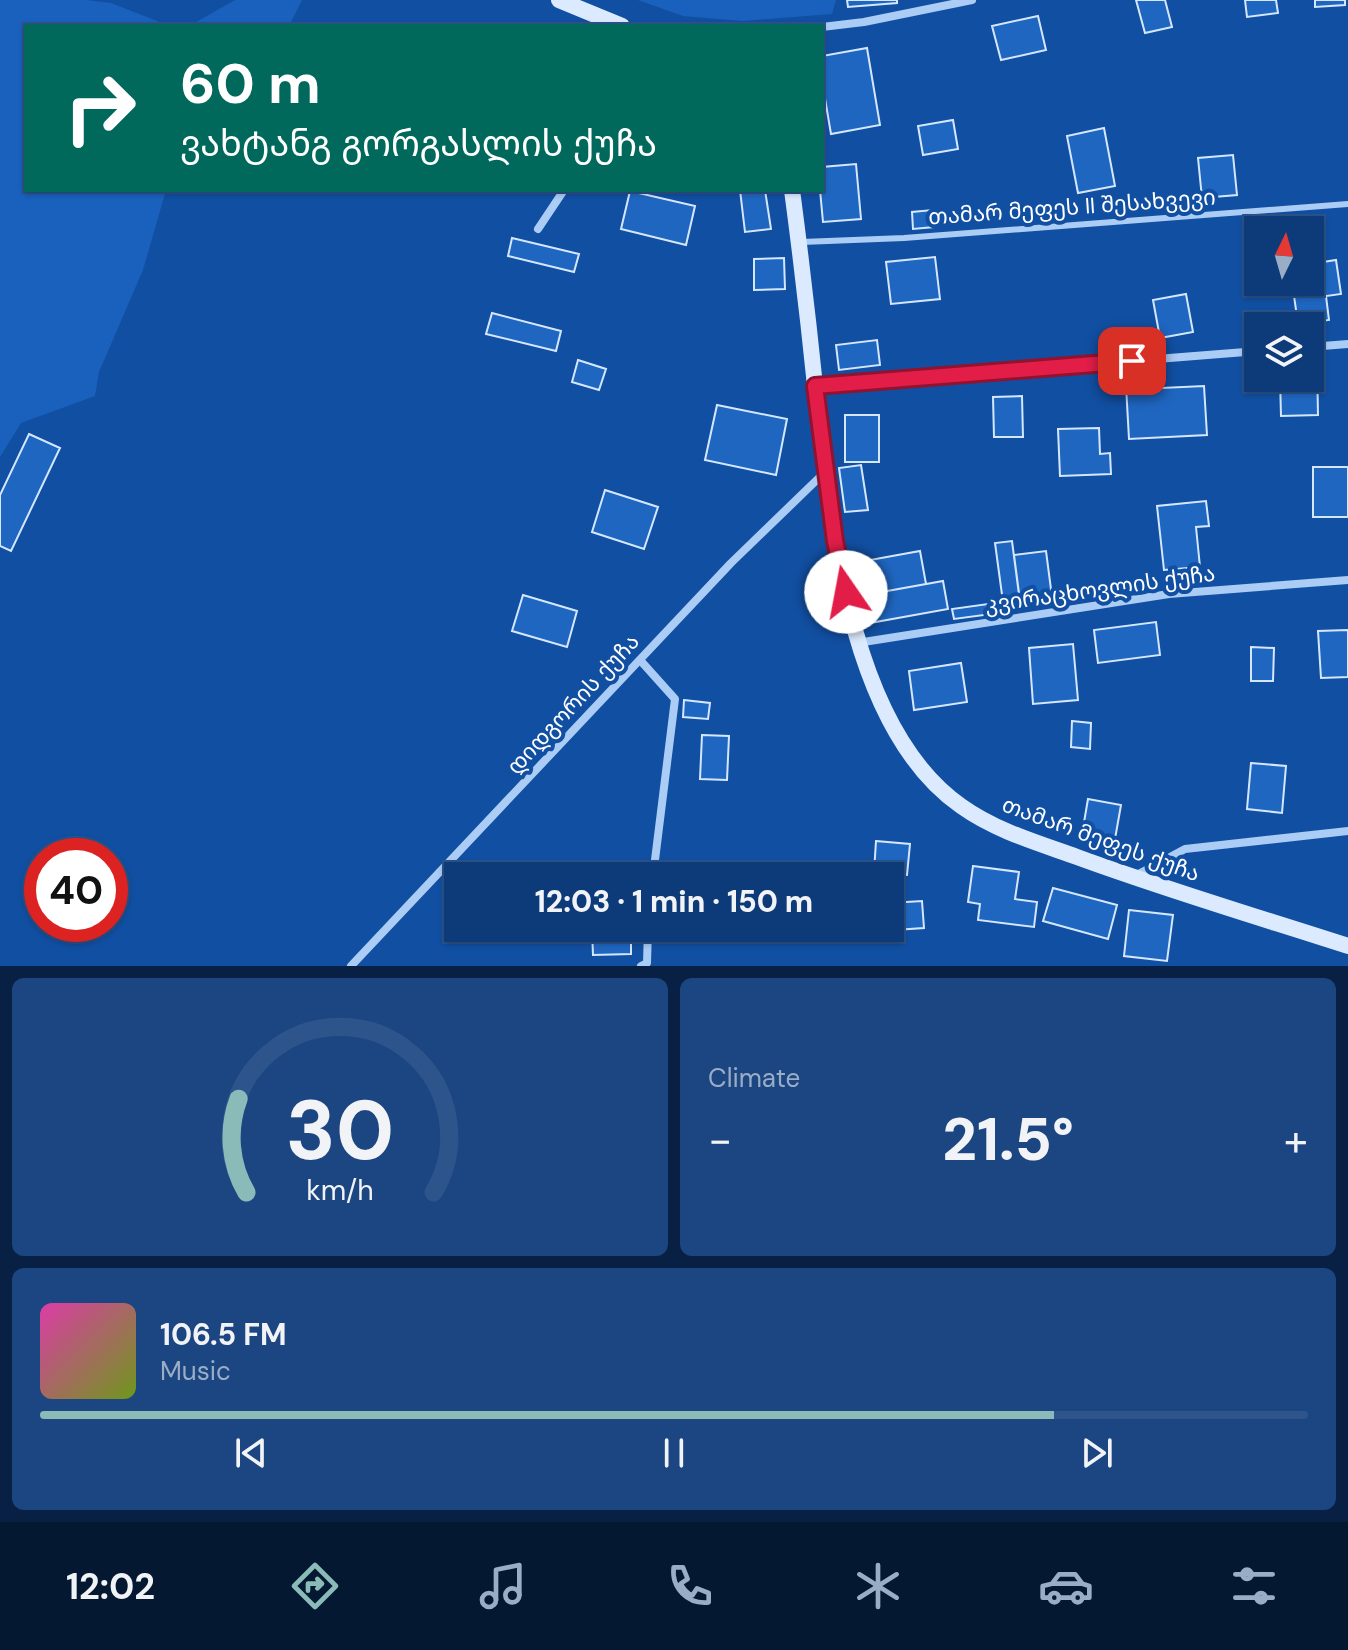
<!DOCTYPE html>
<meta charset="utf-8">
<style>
:root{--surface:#0d3b7a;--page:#1b4681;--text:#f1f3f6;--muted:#9aadc7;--line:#2d558b;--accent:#8bbbb9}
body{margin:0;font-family:"DM Sans","Noto Sans Georgian",sans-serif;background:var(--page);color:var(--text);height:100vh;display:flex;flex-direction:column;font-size:30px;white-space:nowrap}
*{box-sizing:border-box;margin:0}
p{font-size:26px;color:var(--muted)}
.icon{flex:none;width:44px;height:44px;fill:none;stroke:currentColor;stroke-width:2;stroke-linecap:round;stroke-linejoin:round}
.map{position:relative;height:966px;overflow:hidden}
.side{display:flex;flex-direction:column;gap:12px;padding:12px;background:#072043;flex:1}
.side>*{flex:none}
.guide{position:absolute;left:24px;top:24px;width:800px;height:168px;border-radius:0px;box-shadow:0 2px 6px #0004,0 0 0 2px var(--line);background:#00695c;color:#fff;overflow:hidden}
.needle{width:52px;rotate:5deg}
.fabs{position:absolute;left:1244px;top:216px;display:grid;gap:16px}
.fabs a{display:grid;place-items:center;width:80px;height:80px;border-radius:0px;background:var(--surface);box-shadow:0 2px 6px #0004,0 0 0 2px var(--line);font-size:40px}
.speed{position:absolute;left:24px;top:838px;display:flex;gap:16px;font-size:40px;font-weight:700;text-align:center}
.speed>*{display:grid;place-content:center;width:104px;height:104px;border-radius:50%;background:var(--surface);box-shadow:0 2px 6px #0004,0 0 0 2px var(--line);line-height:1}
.speed .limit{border:12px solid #d22;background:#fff;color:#111}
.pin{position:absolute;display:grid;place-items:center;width:68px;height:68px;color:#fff;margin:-34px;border-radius:16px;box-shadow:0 4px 12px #0006}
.me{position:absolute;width:88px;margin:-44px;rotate:348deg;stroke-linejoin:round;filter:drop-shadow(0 0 6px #0008)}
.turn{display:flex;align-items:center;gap:28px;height:168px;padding:0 24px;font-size:36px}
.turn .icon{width:104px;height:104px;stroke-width:2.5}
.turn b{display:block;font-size:56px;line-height:68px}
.big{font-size:60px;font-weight:800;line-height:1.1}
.side .tile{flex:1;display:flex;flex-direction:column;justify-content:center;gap:12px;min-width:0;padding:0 28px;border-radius:12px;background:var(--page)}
.side .dial{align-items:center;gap:0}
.dial svg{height:208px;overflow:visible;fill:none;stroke:var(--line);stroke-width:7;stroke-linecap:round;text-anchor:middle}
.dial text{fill:var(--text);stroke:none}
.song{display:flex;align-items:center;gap:24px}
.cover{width:96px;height:96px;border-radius:12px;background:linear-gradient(135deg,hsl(320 70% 55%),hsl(80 70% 35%))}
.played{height:8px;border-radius:4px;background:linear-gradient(90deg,var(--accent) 80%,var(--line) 80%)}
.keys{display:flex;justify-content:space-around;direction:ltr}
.heat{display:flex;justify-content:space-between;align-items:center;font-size:44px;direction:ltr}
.side .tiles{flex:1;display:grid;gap:12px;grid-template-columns:1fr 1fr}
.tile:last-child{grid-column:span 2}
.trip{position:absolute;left:444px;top:862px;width:460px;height:80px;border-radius:0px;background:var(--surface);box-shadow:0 2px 6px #0004,0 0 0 2px var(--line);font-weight:800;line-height:80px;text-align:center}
.dock{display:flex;height:128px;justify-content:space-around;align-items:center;background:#051831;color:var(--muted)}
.dock .icon{width:56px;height:56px}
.dock .current{color:var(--accent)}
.dock b{font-size:36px;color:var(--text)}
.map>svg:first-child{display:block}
.green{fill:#1961bc}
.building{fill:#1f66c1;stroke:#d4e7fe;stroke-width:2}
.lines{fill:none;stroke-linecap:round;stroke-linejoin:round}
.lane{stroke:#aaccf5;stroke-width:6}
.street{stroke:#aaccf5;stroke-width:8}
.secondary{stroke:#dbeafe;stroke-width:16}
.route-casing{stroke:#92132f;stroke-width:20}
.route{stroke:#e11d48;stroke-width:14}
.labels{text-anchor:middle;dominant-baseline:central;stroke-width:8;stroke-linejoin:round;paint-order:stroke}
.street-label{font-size:22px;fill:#fff;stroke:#114fa2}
</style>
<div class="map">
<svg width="1348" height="966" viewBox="0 0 1348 966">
<rect width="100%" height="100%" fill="#114fa2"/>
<!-- green -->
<path class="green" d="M 0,0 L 86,0 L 111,3 L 170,26 L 26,26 L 26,190 L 166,190 L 143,270 L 99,372 L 95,396 L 21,423 L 0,457 Z
M 235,0 L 302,0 L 289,26 L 189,26 Z
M 638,0 L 836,0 L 832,14 L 742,21 L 683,16 Z"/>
<!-- building -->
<path class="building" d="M 847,0 L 897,0 L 897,3 L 848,7 Z
M 1136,0 L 1165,0 L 1172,27 L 1145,33 Z
M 1245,0 L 1276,0 L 1278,13 L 1247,17 Z
M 1315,0 L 1345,0 L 1345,5 L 1315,7 Z
M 1038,16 L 1046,50 L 1001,60 L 992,26 Z
M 867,48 L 880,125 L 831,134 L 822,81 L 822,56 Z
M 953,120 L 958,149 L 923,155 L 918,126 Z
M 1104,128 L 1115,186 L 1078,193 L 1067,136 Z
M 1233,155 L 1237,195 L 1202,198 L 1198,158 Z
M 856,164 L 861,219 L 823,222 L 820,190 L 822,167 Z
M 740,190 L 765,190 L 771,229 L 745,232 Z
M 630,191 L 695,206 L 686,245 L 621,229 Z
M 933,210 L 934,227 L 913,229 L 912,212 Z
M 512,238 L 579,254 L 574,272 L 508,256 Z
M 935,257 L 940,299 L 891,304 L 886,262 Z
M 784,258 L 785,289 L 754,290 L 754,259 Z
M 1336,260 L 1341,294 L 1326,296 L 1329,320 L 1298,324 L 1292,282 L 1310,282 L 1310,264 Z
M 1186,294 L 1193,332 L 1160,338 L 1153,300 Z
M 492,313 L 561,331 L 556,351 L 486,334 Z
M 877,340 L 880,365 L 839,370 L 836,345 Z
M 578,360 L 606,369 L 599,390 L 572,382 Z
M 1317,362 L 1318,415 L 1281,416 L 1280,378 L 1310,378 L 1310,363 Z
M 1125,368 L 1139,368 L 1140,389 L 1204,386 L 1207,435 L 1129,439 Z
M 1022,396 L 1023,437 L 994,437 L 993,397 Z
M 717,405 L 787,419 L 776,475 L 705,460 Z
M 845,415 L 879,415 L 879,462 L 845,462 Z
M 1099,428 L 1100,454 L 1110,453 L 1111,474 L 1060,476 L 1058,429 Z
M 29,434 L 60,448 L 11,551 L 0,546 L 0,495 Z
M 861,465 L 868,510 L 845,512 L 839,468 Z
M 1313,467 L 1348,467 L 1348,517 L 1313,517 Z
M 605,490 L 658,507 L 644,549 L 592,532 Z
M 1206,501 L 1209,526 L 1196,527 L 1200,567 L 1164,570 L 1157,506 Z
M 1012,541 L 1021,610 L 954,619 L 952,609 L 1003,602 L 995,543 Z
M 920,551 L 926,584 L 865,595 L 859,562 Z
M 1046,551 L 1052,597 L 1020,601 L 1014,555 Z
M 943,581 L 948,609 L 870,623 L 865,595 Z
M 523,595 L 577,611 L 567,647 L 512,631 Z
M 1156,622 L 1160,655 L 1098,663 L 1094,630 Z
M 1348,630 L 1348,677 L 1321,678 L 1318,631 Z
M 1073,644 L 1078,700 L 1033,704 L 1029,648 Z
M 1251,647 L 1274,648 L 1273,681 L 1251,681 Z
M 961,663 L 967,702 L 914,710 L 909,671 Z
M 684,700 L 710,703 L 708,719 L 683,717 Z
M 1072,721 L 1091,723 L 1090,749 L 1071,747 Z
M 702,735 L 729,736 L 727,780 L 700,779 Z
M 1251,763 L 1286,766 L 1282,813 L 1247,809 Z
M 1088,799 L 1121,805 L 1115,839 L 1082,834 Z
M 876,841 L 910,844 L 907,875 L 874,872 Z
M 973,866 L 1019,872 L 1015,899 L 1037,902 L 1034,927 L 978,920 L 980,904 L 968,902 Z
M 1053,888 L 1117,905 L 1108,939 L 1043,921 Z
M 922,901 L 924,928 L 880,931 L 880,928 L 890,928 L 890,903 Z
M 1129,910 L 1173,915 L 1167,961 L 1124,956 Z
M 726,928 L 767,928 L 768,935 L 727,939 Z
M 631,930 L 631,954 L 593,955 L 592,931 Z"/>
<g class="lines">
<!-- lane -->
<path class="lane" d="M 802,242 L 904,238 L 1348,204"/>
<!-- street -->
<path class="street" d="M 822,27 L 864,22 L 972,0
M 538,229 L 564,190
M 1310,347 L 1348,344
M 815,386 L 1258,351
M 857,643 L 1169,594 L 1348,580
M 640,660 L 675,699 L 653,876
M 1133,877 L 1185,849 L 1348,831
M 351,966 L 731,563 L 825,472
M 641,966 L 647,963 L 648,928"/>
<!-- secondary -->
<path class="secondary" d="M 559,0 L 622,26
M 792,190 C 801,258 809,326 816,395 C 831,521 848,727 961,806 C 996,831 1038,843 1077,857 C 1167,890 1258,917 1348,946"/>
</g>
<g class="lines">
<!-- route casing -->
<g class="route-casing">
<path id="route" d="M 846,592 L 835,541 L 815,386 L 1132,361"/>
</g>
<!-- route -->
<use href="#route" class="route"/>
</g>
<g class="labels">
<!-- street labels -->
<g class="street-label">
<text transform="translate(1072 207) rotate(-4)">თამარ მეფეს II შესახვევი</text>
<text transform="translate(1100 589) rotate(-8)">კვირაცხოვლის ქუჩა</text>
<text transform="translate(573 704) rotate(-47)">დიდგორის ქუჩა</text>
<text transform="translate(1101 839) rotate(20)">თამარ მეფეს ქუჩა</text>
</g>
</g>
</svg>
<div class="fabs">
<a><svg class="needle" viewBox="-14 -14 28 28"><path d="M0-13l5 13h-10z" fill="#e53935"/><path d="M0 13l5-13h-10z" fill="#9aadc7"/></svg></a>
<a><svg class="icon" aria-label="layers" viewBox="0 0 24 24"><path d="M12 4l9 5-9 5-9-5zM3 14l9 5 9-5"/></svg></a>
</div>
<div class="speed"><div class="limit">40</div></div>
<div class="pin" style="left:1132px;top:361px;background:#d93025"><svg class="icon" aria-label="arrive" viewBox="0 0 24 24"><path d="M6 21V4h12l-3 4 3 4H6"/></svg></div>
<svg class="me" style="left:846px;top:592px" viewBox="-20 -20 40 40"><circle r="19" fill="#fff"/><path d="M0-13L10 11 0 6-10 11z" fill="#e11d48"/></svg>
<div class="trip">12:03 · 1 min · 150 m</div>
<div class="guide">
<div class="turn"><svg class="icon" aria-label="right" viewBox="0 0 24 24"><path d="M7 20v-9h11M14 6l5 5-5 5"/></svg><div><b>60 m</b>ვახტანგ გორგასლის ქუჩა</div></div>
</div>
</div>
<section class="side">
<div class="tiles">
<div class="tile dial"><svg viewBox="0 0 100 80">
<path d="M14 69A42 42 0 1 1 86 69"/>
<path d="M14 69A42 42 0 0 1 11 33" stroke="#8bbbb9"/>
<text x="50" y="56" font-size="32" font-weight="700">30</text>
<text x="50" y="72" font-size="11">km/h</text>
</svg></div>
<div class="tile"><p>Climate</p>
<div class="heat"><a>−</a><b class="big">21.5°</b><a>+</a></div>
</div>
<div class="tile">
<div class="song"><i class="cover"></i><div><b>106.5 FM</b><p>Music</p></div></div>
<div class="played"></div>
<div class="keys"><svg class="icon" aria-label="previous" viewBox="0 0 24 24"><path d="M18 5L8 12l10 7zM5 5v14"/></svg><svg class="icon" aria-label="pause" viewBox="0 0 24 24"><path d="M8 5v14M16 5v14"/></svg><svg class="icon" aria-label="next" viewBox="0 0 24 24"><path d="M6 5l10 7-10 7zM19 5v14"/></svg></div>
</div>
</div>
</section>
<nav class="dock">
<b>12:02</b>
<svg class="icon current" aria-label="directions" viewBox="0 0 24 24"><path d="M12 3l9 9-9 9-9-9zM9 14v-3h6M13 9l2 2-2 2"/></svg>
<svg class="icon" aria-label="music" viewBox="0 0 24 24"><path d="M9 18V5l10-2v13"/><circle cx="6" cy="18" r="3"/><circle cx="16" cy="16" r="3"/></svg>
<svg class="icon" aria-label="phone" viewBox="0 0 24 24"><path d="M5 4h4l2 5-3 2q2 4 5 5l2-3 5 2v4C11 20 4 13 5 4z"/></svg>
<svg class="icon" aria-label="climate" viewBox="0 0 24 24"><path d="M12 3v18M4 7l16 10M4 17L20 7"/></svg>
<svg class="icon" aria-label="car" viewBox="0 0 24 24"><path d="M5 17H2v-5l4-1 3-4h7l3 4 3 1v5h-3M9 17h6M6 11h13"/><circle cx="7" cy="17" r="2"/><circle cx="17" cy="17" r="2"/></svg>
<svg class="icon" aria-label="filters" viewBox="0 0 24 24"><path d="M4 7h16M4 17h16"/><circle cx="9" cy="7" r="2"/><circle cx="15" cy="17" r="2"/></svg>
</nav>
